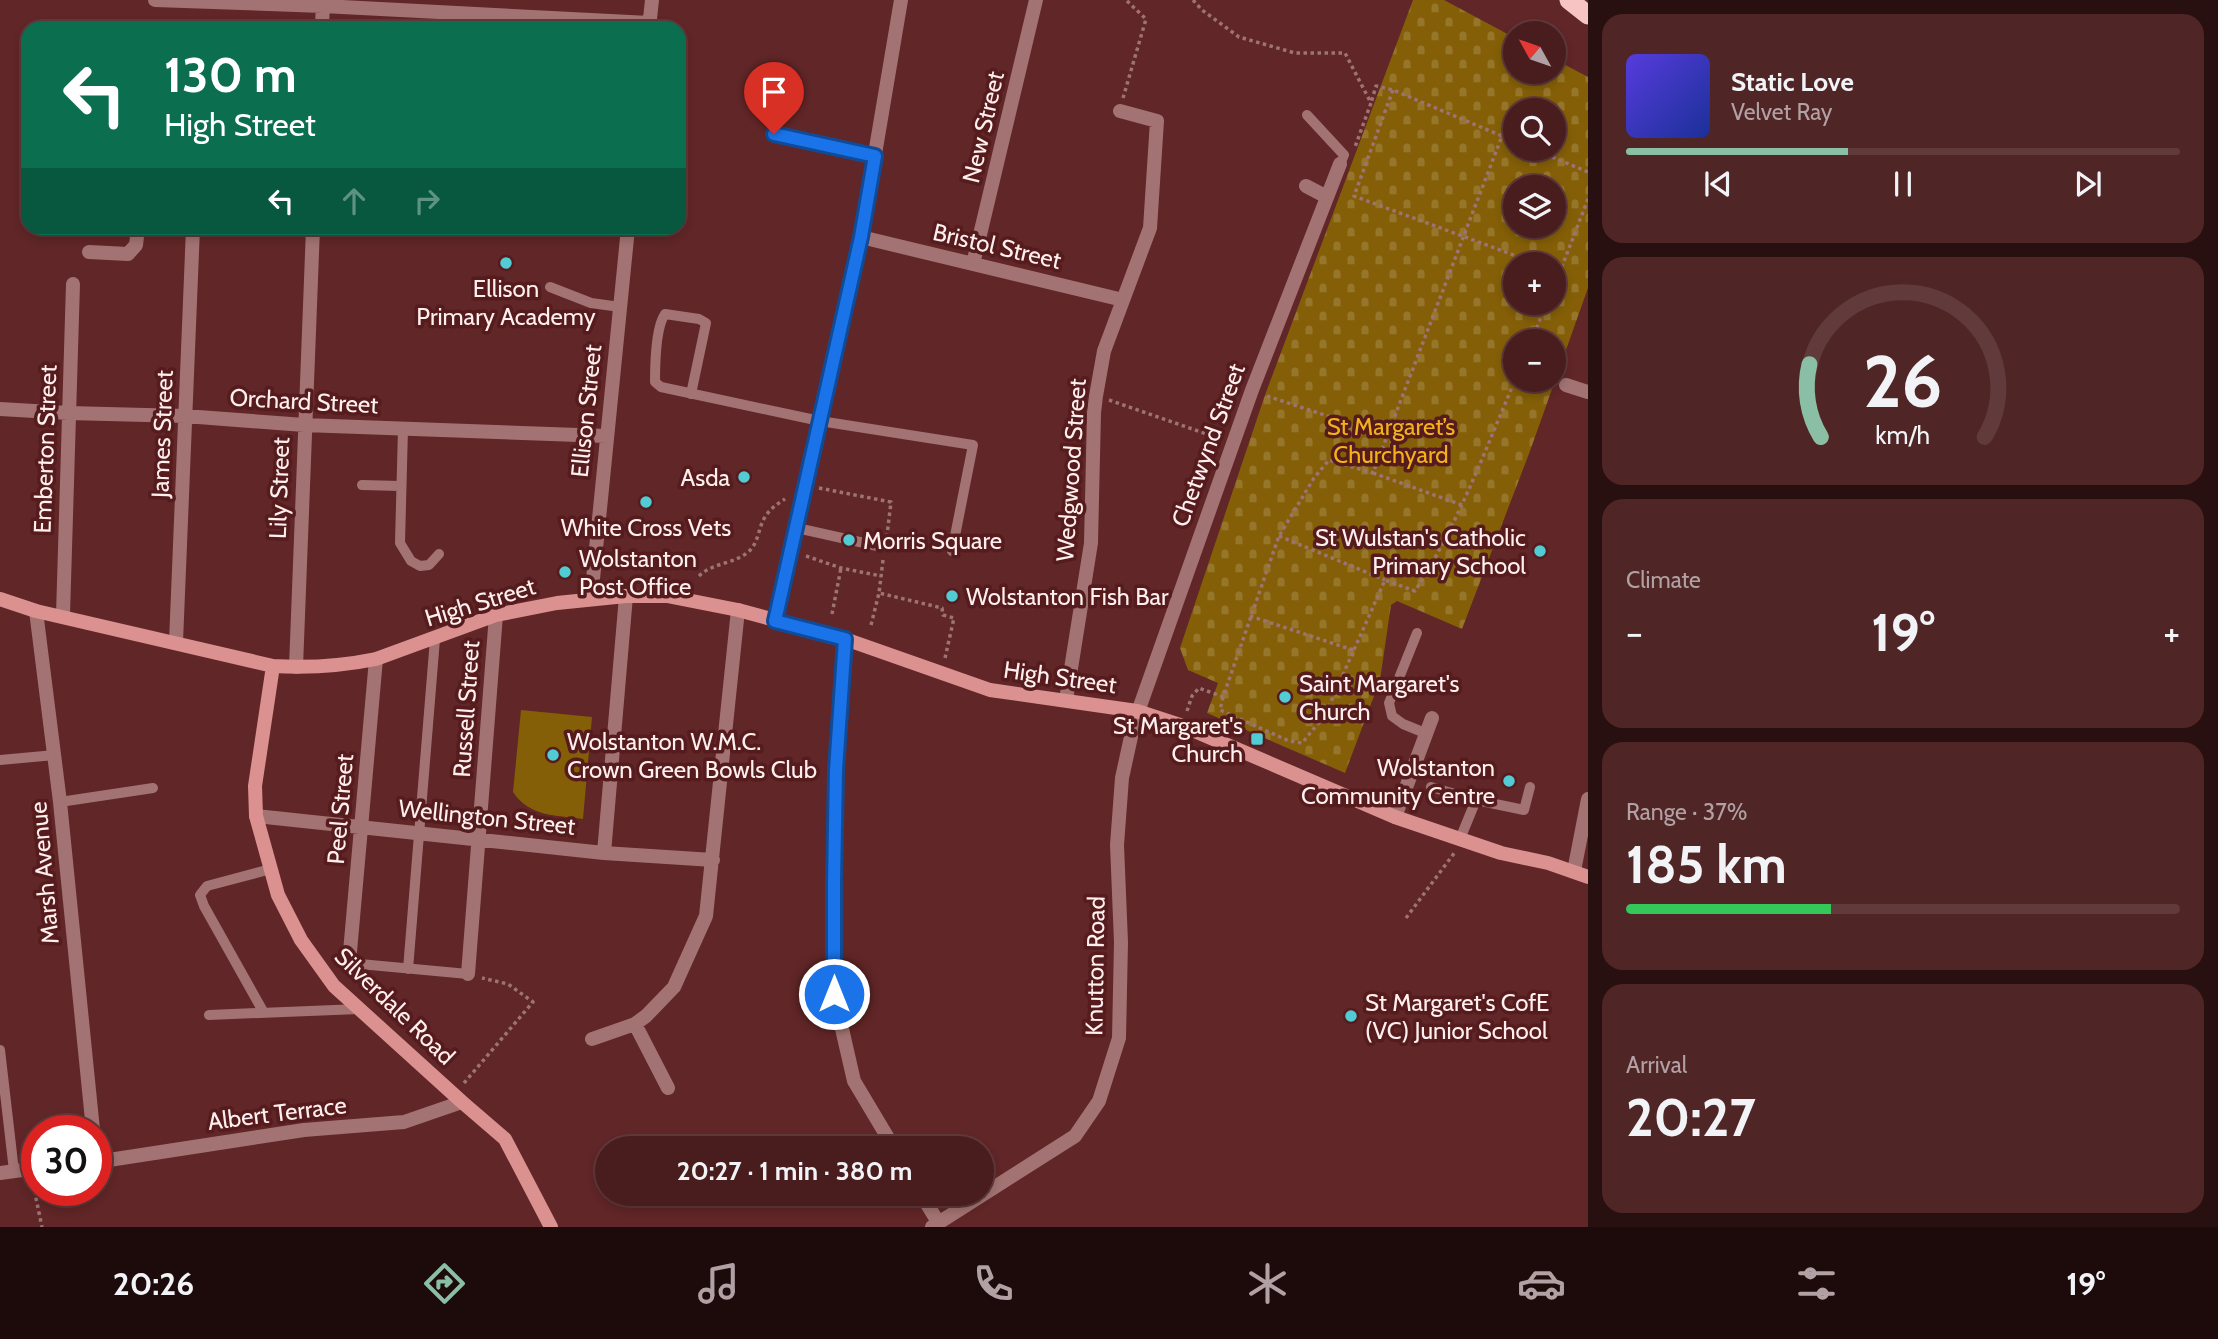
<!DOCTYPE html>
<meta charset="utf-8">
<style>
:root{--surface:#491c1d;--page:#502526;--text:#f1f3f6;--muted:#b1a1a4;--line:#613a3b;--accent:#8abfa5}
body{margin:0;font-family:Cabin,sans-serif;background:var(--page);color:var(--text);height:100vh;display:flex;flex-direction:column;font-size:26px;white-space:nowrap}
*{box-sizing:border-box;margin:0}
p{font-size:23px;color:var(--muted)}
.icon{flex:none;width:38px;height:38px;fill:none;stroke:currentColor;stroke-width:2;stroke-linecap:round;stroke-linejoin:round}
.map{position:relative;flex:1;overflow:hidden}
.drawer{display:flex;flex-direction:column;gap:14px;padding:14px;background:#280f10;width:630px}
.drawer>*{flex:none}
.hud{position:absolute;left:21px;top:21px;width:665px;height:214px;border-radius:21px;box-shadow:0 4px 10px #0003,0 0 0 2px var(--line);background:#0b6e4f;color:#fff;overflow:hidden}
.needle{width:46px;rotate:310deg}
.buttons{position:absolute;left:1503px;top:21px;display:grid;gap:14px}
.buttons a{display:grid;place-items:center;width:63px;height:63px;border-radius:50%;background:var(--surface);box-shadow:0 4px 10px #0003,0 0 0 2px var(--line);font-size:35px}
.speed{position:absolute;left:21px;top:1115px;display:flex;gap:14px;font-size:35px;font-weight:700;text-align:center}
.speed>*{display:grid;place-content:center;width:91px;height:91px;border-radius:50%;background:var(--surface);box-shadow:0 4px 10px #0003,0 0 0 2px var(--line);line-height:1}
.speed .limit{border:10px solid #d22;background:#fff;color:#111}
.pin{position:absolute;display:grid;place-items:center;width:60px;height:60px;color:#fff;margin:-72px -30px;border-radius:50% 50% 50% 0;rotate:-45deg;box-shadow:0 0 7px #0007}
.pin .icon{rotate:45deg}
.me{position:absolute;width:77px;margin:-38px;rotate:0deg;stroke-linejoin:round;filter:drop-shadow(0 0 5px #0008)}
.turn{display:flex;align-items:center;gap:24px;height:147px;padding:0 28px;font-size:32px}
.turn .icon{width:91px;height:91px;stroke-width:2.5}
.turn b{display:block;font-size:49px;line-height:60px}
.lanes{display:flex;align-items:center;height:66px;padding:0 28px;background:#0003;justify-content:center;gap:35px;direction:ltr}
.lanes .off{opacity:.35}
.big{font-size:52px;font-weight:800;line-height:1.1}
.drawer .widget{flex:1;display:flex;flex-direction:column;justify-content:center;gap:10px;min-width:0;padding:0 24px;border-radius:21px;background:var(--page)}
.drawer .dial{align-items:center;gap:0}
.dial svg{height:182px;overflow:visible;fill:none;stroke:var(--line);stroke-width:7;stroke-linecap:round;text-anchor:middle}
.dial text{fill:var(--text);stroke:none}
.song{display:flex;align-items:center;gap:21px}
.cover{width:84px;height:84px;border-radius:10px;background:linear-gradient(135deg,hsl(250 70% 55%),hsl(230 70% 35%))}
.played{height:7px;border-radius:4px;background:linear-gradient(90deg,var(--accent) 40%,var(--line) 40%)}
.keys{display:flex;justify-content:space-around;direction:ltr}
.heat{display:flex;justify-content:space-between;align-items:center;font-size:38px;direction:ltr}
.charge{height:10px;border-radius:5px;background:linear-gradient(90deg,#34c759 37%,var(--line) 0)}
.trip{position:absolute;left:595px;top:1136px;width:399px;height:70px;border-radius:35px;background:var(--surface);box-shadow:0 4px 10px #0003,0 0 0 2px var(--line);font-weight:800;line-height:70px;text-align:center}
.tabs{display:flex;height:112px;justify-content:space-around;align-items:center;background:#1d0b0c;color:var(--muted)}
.tabs .icon{width:49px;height:49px}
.tabs .selected{color:var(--accent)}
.tabs b{font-size:32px;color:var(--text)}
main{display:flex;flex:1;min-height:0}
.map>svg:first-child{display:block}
.cemetery{fill:url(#cemetery-stones);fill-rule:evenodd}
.pitch{fill:#845f07}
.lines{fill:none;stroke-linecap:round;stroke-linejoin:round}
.path{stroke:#9d7373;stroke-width:3.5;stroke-dasharray:3.5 3.5;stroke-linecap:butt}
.service{stroke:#a27372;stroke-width:10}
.minor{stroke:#a27372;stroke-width:14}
.secondary{stroke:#db918f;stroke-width:14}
.trunk{stroke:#f6c4c2;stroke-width:19}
.route-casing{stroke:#114b97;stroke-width:18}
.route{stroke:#1a73e8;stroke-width:12}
.poi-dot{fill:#51ccd4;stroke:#551b1d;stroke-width:2.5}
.labels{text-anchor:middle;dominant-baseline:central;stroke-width:7;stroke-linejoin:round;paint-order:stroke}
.street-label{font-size:24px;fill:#ffefee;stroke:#551b1d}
.poi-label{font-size:24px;fill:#ffefee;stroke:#551b1d;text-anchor:start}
.park-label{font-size:24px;fill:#f3b219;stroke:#551b1d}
</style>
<main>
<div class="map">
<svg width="1588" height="1227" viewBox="0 0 1588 1227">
<defs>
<pattern id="cemetery-stones" width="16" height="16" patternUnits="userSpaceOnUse" patternTransform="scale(1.75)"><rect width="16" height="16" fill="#845f07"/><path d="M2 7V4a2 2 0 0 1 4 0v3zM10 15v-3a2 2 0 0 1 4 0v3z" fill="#96762b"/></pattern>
</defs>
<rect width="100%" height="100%" fill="#612627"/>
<!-- cemetery -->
<path class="cemetery" d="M 1413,0 L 1444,0 L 1515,38 L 1516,72 L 1554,72 L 1554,59 L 1588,77 L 1588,288 L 1530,451 L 1462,629 L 1397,601 L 1391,605 L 1380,680 L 1345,773 L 1207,713 L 1218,683 L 1188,670 L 1180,648 L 1265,395 ZM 1516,110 L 1554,110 L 1554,149 L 1516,149 ZM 1516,187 L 1554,187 L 1554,226 L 1516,226 ZM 1516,264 L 1554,264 L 1554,303 L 1516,303 ZM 1516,341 L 1554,341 L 1554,380 L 1516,380 Z"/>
<!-- pitch -->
<path class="pitch" d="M 521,710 L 592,717 L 583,819 C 555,815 530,817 513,792 Z"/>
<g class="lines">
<!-- path -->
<path class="path" d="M 1193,0 L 1202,10 L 1239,37 L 1295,53 L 1345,53 L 1371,103 L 1355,147
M 1393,90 L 1354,196 L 1538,264
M 1123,98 L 1146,19 L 1126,0
M 1502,136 L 1516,142
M 1533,149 L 1588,172
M 1554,287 L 1588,199
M 1531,341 L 1547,303
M 1267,396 L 1388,436
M 1109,400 L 1221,439
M 1373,473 L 1462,505
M 819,488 L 891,502 L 887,535
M 1279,536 L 1385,580
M 806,556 L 841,568 L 881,576
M 883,560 L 879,593 L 942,608 L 943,615 L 954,618 L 945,658
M 699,576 C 712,563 734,564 748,552 C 759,543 758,528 765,517 C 770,509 777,504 785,499
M 832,614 L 841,568
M 1250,616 L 1353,650
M 871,625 L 879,593
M 1223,697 L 1220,710 L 1289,741 L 1302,743 L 1325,715 L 1385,580 L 1415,591 C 1458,525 1485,450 1516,378
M 1187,711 L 1192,696 L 1199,688 L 1223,697 L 1279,536 L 1314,478 L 1329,460 L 1373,473 L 1502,136 L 1393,90 L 1376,86 L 1371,103
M 1406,918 L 1455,852
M 464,1083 L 533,1002 L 508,984 L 482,978
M 33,1184 L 42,1227"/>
<!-- service -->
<path class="service" d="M 1307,115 L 1344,155 L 1340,164
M 550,287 L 591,303 L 620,307
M 691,394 L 706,323 L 699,319 L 665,314 C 656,327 655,365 655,382 L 661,387 L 820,421 L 973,445 L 952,551
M 403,429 L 400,543 L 411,561 L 420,566 L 429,565 L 439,554
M 362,485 L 400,486
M 797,528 L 882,547
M 1417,633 L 1389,703 L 1392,716 L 1403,724 L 1425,733
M 0,760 L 55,755
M 1431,787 L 1476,800
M 60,802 L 153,788
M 1460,839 L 1476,800 L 1524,810 L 1530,787
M 349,963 L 468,974
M 408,969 L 435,639
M 264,1013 L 204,906 L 200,895 L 207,886 L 271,869
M 209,1015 L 359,1009
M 0,1050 L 14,1171"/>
<!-- minor -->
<path class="minor" d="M 155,0 L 323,6 L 649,23
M 322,28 L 323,0
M 649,28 L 652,0
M 774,134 L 875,156
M 1306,186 L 1327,197
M 861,237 L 1123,300
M 89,252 L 128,254 L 136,245 L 138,228
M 973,264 L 1036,0
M 1566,385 L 1588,392
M 0,409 L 68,413 L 185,416 L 304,425 L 606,436
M 591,599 L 628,228
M 36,611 L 60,802 L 93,1130
M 63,615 L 73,284
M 775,621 L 861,237 L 901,0
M 845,639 L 836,770 L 834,882 L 834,994 L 854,1081 L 894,1148
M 176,642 L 193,228
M 296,667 L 313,228
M 1066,700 L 1091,543 L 1094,413 L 1096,396 L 1104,351 L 1150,228 L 1157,121 L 1120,111
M 256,816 L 604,853 L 713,860
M 1395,817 L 1432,718
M 604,853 L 626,596
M 1574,871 L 1588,799
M 349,963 L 376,659
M 468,974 L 496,615
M 635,1024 L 668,1088
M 592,1039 L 635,1024 L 646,1016 L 674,987 L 706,916 L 738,610
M 96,1162 L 304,1130 L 404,1122 L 462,1102
M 0,1173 L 37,1168
M 921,1194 L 938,1222
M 932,1227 L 1075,1136 L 1099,1101 L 1119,1038 L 1121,942 L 1117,845 L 1122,778 L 1134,723 L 1252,390 L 1340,164"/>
<!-- secondary -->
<path class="secondary" d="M 0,599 L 36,611 L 273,666 C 307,668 342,666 376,659 L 496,615 L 557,603 L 626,596 L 667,596 L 738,610 L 845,639 L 990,690 L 1137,711 L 1183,726 L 1395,817 L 1501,853 L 1548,863 L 1588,877
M 273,666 L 255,786 L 256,816 L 278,895 L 301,940 L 334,986 L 462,1102 L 505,1139 L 551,1227"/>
<!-- trunk -->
<path class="trunk" d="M 1569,0 L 1588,15"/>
</g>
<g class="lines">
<!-- route casing -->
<g class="route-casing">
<path id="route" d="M 774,134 L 875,156 L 861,237 L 775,621 L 845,639 L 836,770 L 834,882 L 834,994"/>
</g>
<!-- route -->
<use href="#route" class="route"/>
</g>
<!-- markers -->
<g class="poi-dot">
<circle cx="506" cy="263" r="7"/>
<circle cx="744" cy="477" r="7"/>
<circle cx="646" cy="502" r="7"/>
<circle cx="849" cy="540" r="7"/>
<circle cx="1540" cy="551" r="7"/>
<circle cx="565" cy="572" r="7"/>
<circle cx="952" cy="596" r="7"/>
<circle cx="1285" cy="697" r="7"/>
<rect x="1250" y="732" width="14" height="14" rx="3.5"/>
<circle cx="553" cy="755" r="7"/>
<circle cx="1509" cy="781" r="7"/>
<circle cx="1351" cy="1016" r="7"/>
</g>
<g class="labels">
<!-- street labels -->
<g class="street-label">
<text transform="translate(983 127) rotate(-77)">New Street</text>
<text transform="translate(997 246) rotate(13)">Bristol Street</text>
<text transform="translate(304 401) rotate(3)">Orchard Street</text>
<text transform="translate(586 411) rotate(-84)">Ellison Street</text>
<text transform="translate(162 434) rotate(-88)">James Street</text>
<text transform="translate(1208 445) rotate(-70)">Chetwynd Street</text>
<text transform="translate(45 449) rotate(-88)">Emberton Street</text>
<text transform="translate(1071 470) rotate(-86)">Wedgwood Street</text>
<text transform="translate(279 488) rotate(-88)">Lily Street</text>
<text transform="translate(480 602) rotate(-17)">High Street</text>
<text transform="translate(1060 677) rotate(8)">High Street</text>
<text transform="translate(466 709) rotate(-86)">Russell Street</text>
<text transform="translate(340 809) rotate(-85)">Peel Street</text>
<text transform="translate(487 817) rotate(6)">Wellington Street</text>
<text transform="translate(44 873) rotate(-95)">Marsh Avenue</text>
<text transform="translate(1095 966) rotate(-89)">Knutton Road</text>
<text transform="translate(395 1006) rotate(44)">Silverdale Road</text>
<text transform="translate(277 1113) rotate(-7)">Albert Terrace</text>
</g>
<!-- poi labels -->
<g class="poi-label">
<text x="506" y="288" text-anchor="middle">Ellison<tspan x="506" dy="28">Primary Academy</tspan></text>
<text x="730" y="477" text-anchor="end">Asda</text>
<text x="646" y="527" text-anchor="middle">White Cross Vets</text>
<text x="1526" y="537" text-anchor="end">St Wulstan's Catholic<tspan x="1526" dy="28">Primary School</tspan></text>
<text x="863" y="540">Morris Square</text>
<text x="579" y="558">Wolstanton<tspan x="579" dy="28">Post Office</tspan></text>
<text x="966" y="596">Wolstanton Fish Bar</text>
<text x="1299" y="683">Saint Margaret's<tspan x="1299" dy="28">Church</tspan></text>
<text x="1243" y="725" text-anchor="end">St Margaret's<tspan x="1243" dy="28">Church</tspan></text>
<text x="567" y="741">Wolstanton W.M.C.<tspan x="567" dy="28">Crown Green Bowls Club</tspan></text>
<text x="1495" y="767" text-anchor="end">Wolstanton<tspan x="1495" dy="28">Community Centre</tspan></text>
<text x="1365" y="1002">St Margaret's CofE<tspan x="1365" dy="28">(VC) Junior School</tspan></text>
</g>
<!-- park labels -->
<g class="park-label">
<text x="1391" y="426">St Margaret’s<tspan x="1391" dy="28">Churchyard</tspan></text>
</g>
</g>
</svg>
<div class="buttons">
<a><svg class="needle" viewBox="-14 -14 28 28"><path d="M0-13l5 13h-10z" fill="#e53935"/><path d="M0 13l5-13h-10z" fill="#b1a1a4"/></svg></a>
<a><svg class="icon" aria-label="search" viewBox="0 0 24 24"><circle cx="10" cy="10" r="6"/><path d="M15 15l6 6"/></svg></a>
<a><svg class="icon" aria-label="layers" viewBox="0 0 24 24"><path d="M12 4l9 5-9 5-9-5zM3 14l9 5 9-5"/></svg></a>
<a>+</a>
<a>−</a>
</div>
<div class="speed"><div class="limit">30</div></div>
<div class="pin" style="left:774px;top:134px;background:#d93025"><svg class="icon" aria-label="arrive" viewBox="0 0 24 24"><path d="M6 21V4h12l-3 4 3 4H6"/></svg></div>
<svg class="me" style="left:834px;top:994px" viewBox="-20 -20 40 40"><circle r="17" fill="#1a73e8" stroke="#fff" stroke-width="3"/><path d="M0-11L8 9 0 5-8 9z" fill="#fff"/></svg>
<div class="trip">20:27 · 1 min · 380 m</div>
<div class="hud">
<div class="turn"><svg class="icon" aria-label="left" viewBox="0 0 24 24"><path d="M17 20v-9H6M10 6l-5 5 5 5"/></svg><div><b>130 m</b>High Street</div></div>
<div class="lanes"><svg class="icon" aria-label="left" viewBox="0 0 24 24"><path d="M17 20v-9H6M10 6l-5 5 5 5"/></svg><svg class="icon off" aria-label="ahead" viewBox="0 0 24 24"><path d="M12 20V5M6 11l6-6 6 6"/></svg><svg class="icon off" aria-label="right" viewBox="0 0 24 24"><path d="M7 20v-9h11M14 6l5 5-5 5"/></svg></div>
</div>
</div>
<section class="drawer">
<div class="widget">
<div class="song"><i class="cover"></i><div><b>Static Love</b><p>Velvet Ray</p></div></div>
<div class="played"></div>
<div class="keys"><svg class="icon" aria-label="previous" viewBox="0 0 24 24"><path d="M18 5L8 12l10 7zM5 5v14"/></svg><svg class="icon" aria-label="pause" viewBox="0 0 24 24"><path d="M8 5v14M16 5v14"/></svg><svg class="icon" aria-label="next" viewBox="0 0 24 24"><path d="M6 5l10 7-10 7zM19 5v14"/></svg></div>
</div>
<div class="widget dial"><svg viewBox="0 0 100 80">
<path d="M14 69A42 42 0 1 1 86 69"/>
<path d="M14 69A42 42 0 0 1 9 37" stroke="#8abfa5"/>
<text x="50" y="56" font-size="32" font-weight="700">26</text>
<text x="50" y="72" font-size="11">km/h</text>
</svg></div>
<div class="widget"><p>Climate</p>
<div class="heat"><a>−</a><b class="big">19°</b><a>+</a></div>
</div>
<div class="widget"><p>Range · 37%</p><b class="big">185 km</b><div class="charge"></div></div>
<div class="widget"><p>Arrival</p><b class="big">20:27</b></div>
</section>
</main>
<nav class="tabs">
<b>20:26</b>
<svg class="icon selected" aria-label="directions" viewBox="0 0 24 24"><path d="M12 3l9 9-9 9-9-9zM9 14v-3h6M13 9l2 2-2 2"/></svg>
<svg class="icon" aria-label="music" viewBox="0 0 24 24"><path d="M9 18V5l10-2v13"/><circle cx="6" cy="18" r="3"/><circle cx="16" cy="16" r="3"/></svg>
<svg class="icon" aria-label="phone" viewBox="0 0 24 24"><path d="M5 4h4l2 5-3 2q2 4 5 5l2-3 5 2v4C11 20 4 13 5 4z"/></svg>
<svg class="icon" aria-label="climate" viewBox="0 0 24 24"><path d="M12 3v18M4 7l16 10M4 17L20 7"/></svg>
<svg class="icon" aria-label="car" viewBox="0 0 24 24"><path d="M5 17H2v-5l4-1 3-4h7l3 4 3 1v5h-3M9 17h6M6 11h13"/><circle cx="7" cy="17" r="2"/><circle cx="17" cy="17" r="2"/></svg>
<svg class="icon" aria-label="filters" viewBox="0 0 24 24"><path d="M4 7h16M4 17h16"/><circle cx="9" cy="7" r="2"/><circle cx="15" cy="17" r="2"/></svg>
<b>19°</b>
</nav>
